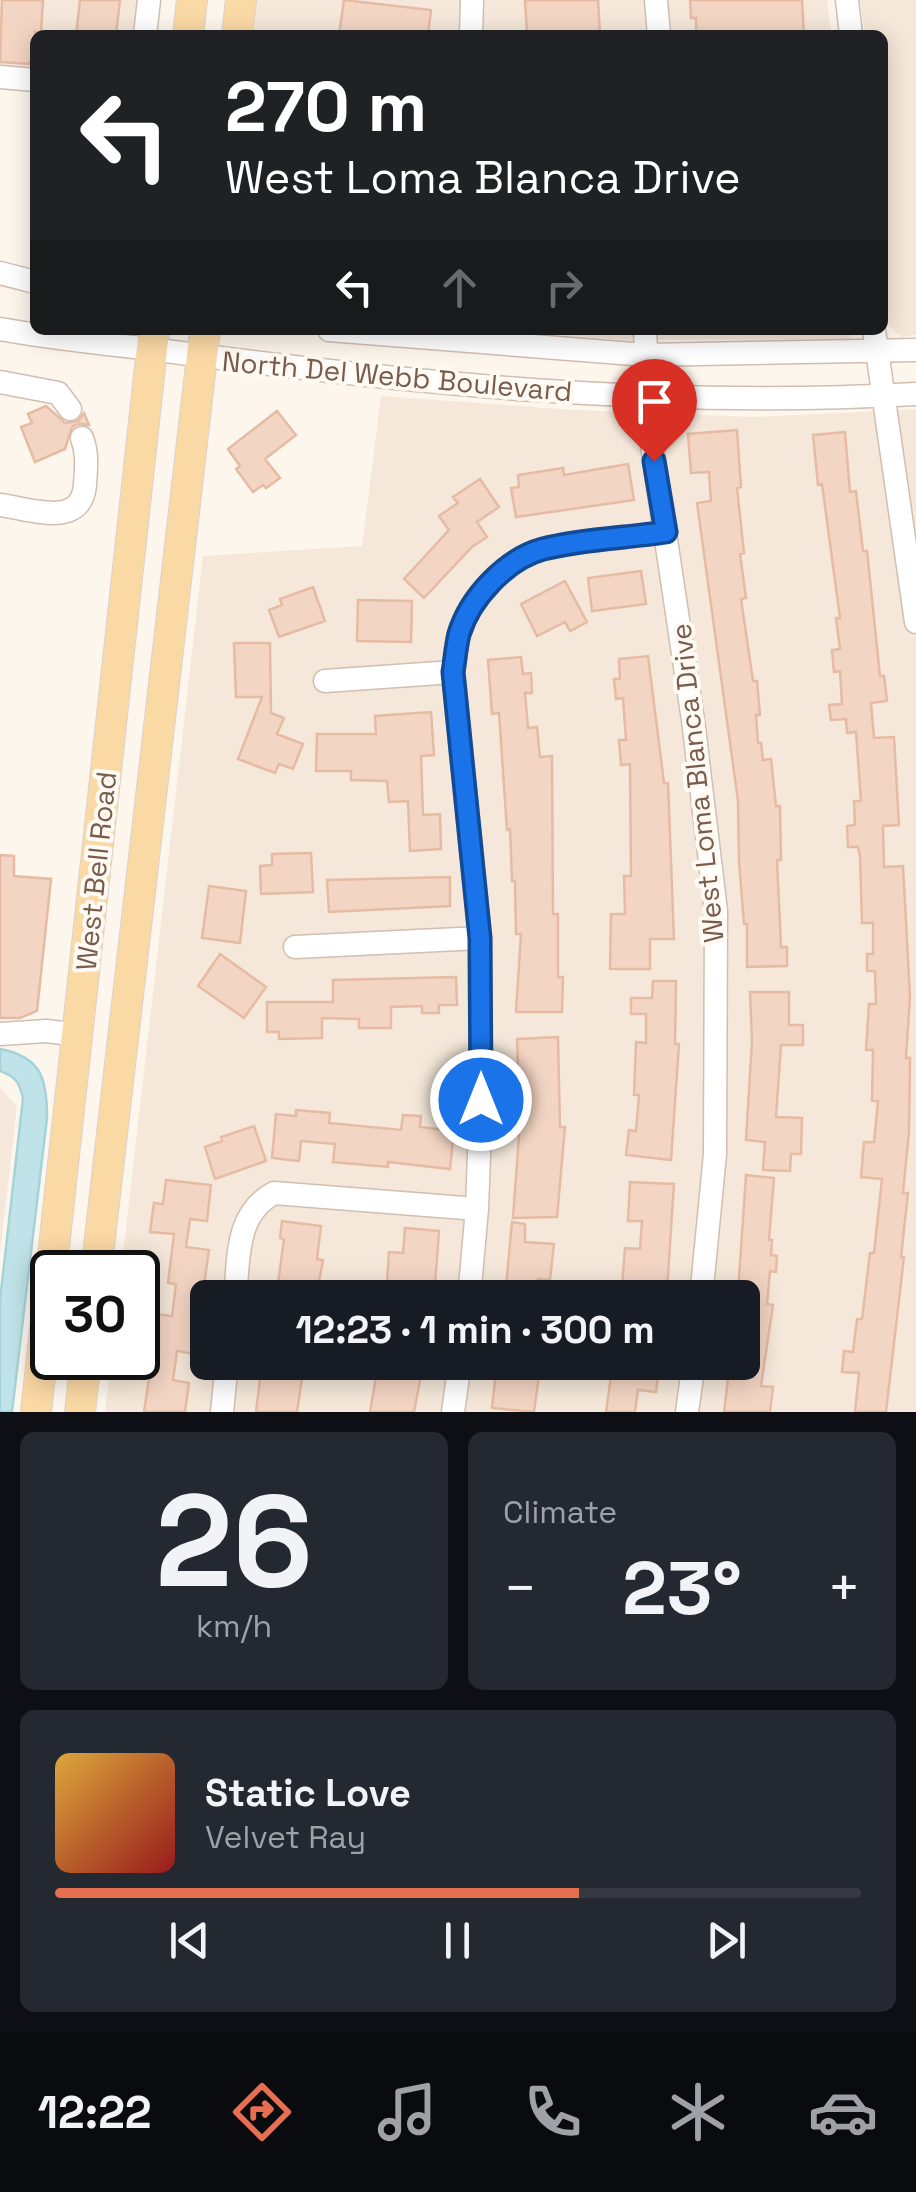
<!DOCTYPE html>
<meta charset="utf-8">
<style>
:root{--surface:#171b24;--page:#242831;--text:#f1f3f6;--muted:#9ea1a6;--line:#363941;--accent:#e76f51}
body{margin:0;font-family:"Space Grotesk",sans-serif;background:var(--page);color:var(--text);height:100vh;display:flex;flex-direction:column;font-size:38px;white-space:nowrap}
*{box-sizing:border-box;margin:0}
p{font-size:32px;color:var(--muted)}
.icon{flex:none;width:55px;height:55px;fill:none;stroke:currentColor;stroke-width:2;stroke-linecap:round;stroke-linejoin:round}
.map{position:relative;height:1412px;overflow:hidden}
.details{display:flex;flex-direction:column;gap:20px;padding:20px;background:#0d0f14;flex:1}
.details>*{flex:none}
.hud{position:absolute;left:30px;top:30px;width:858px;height:305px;border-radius:15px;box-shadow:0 5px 25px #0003;background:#202124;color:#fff;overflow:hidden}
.speed{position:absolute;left:30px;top:1250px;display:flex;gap:20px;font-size:50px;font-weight:700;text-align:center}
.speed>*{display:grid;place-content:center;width:130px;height:130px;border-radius:50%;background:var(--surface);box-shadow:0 5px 25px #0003;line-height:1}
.speed .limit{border:5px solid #111;border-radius:15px;background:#fff;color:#111}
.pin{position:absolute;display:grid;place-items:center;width:85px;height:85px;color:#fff;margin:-102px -42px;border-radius:50% 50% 50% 0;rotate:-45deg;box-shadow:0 0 10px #0007}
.pin .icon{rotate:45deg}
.me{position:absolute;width:110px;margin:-55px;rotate:0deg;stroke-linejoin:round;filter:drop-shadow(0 0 8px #0008)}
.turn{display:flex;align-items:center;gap:35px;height:210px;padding:0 30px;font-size:45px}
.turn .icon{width:130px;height:130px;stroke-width:2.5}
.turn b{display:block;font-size:70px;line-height:85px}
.lanes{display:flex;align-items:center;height:95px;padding:0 30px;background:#0003;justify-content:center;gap:50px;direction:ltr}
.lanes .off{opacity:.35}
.big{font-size:75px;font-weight:800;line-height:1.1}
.details .card{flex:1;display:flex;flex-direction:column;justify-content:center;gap:15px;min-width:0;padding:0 35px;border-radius:15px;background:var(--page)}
.details .dial{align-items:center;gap:0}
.dial b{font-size:130px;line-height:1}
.song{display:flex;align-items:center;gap:30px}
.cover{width:120px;height:120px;border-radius:15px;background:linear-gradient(135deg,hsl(40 70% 55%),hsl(0 70% 35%))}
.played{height:10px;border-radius:5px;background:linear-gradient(90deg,var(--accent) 65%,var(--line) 65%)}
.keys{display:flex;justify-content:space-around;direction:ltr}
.heat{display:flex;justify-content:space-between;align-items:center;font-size:55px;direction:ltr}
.details .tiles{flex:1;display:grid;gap:20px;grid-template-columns:1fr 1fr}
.card:last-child{grid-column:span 2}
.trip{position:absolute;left:190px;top:1280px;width:570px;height:100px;border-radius:15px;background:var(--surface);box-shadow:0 5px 25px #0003;font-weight:800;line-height:100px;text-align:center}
.tabs{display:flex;height:160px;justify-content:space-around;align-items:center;background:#090b0e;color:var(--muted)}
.tabs .icon{width:70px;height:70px}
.tabs .selected{color:var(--accent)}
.tabs b{font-size:45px;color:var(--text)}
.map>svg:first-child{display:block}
.residential{fill:#f5e8da;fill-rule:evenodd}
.water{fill:#bfe3e8;stroke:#a5d3da;stroke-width:2.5}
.building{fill:#f3d5c3;stroke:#e6bba3;stroke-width:2.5}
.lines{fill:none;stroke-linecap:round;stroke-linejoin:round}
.minor-casing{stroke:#d1beb0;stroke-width:25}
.major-casing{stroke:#dad1cd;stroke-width:32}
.minor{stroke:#fff;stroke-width:22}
.major{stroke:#fbd9a5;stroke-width:30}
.route-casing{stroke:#114b97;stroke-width:25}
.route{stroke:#1a73e8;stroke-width:18}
.labels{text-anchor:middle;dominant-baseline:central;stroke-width:8;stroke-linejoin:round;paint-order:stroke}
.street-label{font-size:28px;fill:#7a5c4d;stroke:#fffaf3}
</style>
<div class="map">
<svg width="916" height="1412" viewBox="0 0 916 1412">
<rect width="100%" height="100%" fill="#fdf6ec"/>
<!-- residential -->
<path class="residential" d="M 0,0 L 143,0 L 139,35 L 35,35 L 35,74 L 0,72 Z
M 255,0 L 827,0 L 832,35 L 251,35 Z
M 860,0 L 916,0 L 916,335 L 901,337 L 889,326 L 882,246 L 882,35 L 865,35 Z
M 498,330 L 856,330 L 848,339 L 628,340 Z
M 381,396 L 575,410 L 755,417 L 916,409 L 916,1412 L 105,1412 L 111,1358 L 138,1358 L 138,1272 L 121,1272 L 203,556 L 362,546 ZM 208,1298 L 742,1298 L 742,1362 L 208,1362 Z
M 0,1088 L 17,1106 L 0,1253 Z"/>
<!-- water -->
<path class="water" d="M 0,1049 C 42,1057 47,1079 47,1118 L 12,1412 L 0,1412 L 0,1300 L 23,1098 C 19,1082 16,1077 0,1071 Z"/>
<!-- building -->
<path class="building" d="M 2,0 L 43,0 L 41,33 L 35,32 L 35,61 L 30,61 L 29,64 L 0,62 Z
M 80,0 L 120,0 L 116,35 L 76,35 Z
M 344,0 L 431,10 L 428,35 L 339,35 Z
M 525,0 L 598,0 L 600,35 L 527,35 Z
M 690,0 L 802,0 L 804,35 L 696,35 L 696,18 L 691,18 Z
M 46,406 L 65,423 L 78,421 L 84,413 L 89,425 L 78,424 L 72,427 L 65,449 L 35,462 L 21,427 L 32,423 L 28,414 Z
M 277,411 L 296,435 L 265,459 L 280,478 L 266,488 L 263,485 L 253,492 L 236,469 L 240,466 L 228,449 Z
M 737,430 L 741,487 L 737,488 L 744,553 L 740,554 L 746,598 L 741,599 L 753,681 L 757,681 L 760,715 L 756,715 L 758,743 L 761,743 L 763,760 L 771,759 L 776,806 L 780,806 L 781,860 L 777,860 L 781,947 L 787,947 L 787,966 L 747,967 L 747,924 L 744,924 L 739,861 L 738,801 L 697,503 L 711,501 L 709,472 L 691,473 L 688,434 Z
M 845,432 L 850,492 L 856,491 L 863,551 L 867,551 L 880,676 L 884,676 L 887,701 L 871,703 L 874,738 L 894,737 L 899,825 L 883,826 L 884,867 L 903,866 L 910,996 L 906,1058 L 910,1058 L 909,1132 L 903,1193 L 908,1193 L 901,1257 L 904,1257 L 886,1412 L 855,1412 L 859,1373 L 842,1372 L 844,1351 L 853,1352 L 857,1319 L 862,1319 L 870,1253 L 874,1253 L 882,1179 L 861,1177 L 864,1142 L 874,1142 L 878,1101 L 872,1101 L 873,1050 L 866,1050 L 869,1004 L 876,1004 L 875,971 L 867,971 L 867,954 L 873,954 L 873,923 L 862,923 L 860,856 L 858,847 L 848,847 L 847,826 L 855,825 L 854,801 L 861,801 L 856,732 L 847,733 L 846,719 L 831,720 L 829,705 L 842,704 L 840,671 L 834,672 L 832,650 L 840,649 L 836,618 L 840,618 L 822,484 L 818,485 L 813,435 Z
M 628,464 L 634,500 L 516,517 L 511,488 L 519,487 L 518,475 L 563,468 L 564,475 Z
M 480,479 L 499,507 L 477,522 L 487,537 L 472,547 L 424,598 L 404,579 L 449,530 L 439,516 L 458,503 L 453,497 Z
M 641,571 L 646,604 L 592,611 L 588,578 Z
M 565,581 L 587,622 L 570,631 L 565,622 L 537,636 L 521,604 Z
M 313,587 L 325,621 L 279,637 L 269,610 L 282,605 L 280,599 Z
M 358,600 L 412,601 L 411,642 L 357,641 Z
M 234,643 L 270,643 L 271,713 L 284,718 L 277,734 L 303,744 L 293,769 L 279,764 L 275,773 L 238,759 L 262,697 L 236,697 Z
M 648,656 L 664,783 L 668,783 L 674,939 L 650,939 L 650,969 L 610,969 L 611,914 L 625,914 L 624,876 L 631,876 L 630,764 L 621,765 L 619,740 L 626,740 L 623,698 L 616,699 L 614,679 L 620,679 L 619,659 Z
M 521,657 L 523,674 L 531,673 L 532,693 L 525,693 L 528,728 L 537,727 L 540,757 L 552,756 L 553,914 L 558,914 L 558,977 L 563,977 L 562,1012 L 516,1012 L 521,934 L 516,934 L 515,881 L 512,881 L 510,829 L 507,830 L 499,713 L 492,714 L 488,660 Z
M 431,712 L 434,755 L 421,756 L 423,815 L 440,814 L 441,849 L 410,851 L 408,801 L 389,802 L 387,781 L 351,780 L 351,771 L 316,771 L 317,734 L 376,734 L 375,716 Z
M 311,853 L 313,892 L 261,894 L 260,866 L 272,865 L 272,854 Z
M 0,855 L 14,856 L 14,876 L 51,879 L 37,1011 L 20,1018 L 0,1018 Z
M 450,877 L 450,906 L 329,912 L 327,880 Z
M 209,886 L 246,891 L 240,943 L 202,938 Z
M 220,954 L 266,987 L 244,1018 L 198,986 Z
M 456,977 L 457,1005 L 439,1005 L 439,1013 L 422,1013 L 422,1006 L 391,1007 L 391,1028 L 359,1028 L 359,1019 L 322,1018 L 322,1038 L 279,1039 L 279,1032 L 267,1032 L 267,1002 L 333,1002 L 333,980 Z
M 653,981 L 676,981 L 675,1044 L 679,1044 L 671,1160 L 626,1155 L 629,1130 L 636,1131 L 639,1095 L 634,1095 L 636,1042 L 646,1043 L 646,1014 L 631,1014 L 631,998 L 652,998 Z
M 750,992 L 789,992 L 789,1025 L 803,1025 L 803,1045 L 781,1045 L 776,1117 L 802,1118 L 801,1154 L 791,1154 L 790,1171 L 763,1170 L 765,1142 L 746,1140 L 752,1041 Z
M 558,1037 L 560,1127 L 565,1127 L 557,1217 L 513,1218 L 519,1135 L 516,1135 L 519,1100 L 517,1039 Z
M 296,1110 L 330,1113 L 329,1123 L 401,1130 L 403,1115 L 421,1116 L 420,1127 L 454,1131 L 450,1169 L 388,1162 L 388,1167 L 333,1162 L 335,1144 L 301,1141 L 299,1161 L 272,1158 L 276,1114 L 296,1116 Z
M 254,1126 L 266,1161 L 215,1179 L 205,1147 L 222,1141 L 221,1137 Z
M 746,1175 L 774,1178 L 769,1240 L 772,1240 L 771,1255 L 777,1256 L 776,1272 L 770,1271 L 767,1304 L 773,1305 L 761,1386 L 773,1387 L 770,1412 L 724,1412 L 730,1362 L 742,1362 L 742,1293 L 738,1293 Z
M 166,1180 L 211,1185 L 207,1221 L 190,1219 L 186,1247 L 209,1250 L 194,1354 L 177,1351 L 173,1380 L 189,1383 L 185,1412 L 144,1412 L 151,1366 L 148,1366 L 150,1352 L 139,1350 L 143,1324 L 153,1326 L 154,1314 L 172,1316 L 176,1284 L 168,1283 L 174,1234 L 150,1232 L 154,1203 L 163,1204 Z
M 630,1182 L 674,1184 L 667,1290 L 622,1287 L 625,1248 L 640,1249 L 642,1221 L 628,1221 Z
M 282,1221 L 321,1226 L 317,1259 L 323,1260 L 316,1298 L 276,1298 L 284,1239 L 280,1238 Z
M 512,1222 L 525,1224 L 525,1242 L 554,1244 L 550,1280 L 538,1279 L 536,1298 L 505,1298 Z
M 405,1228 L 439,1231 L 435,1285 L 387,1281 L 389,1252 L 403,1253 Z
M 262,1362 L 297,1362 L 296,1371 L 303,1372 L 297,1412 L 256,1412 Z
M 497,1362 L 528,1362 L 526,1374 L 539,1375 L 534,1412 L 492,1408 Z
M 613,1362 L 659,1366 L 656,1392 L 638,1390 L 635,1412 L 606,1412 Z
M 378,1365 L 422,1370 L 414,1412 L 370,1412 Z"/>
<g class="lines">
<!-- minor casing -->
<g class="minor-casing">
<path id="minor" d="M 656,0 L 659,35
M 847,0 L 851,35
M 145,35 L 149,0
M 471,35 L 472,0
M 0,77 L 35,80
M 0,273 L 35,282
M 0,329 C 50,338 100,343 151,349 C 405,383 659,409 916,394
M 329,330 L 646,355 L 916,350
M 645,330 L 649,426 L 693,720 L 716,911 L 715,1154 L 701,1298
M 874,330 L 916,622
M 0,382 L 58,393 L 70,409
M 0,505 C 31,509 81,529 85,485 C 86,468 88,454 82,438
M 325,681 L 453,672
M 295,947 L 480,938
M 0,1034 L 46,1031 L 79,1035
M 235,1298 C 239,1258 235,1214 274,1193 L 477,1209
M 469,1298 L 477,1209 L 481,1100 L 480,938 L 453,672 C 455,660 456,646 459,634 C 470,598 506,559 543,549 C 582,539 626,538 666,532
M 222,1412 L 227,1362
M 453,1412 L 460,1362
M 687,1412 L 694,1362"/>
</g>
<!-- major casing -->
<g class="major-casing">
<path id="major" d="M 188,35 L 192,0
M 237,35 L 241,0
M 96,1272 L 205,330
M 36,1412 L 154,330
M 80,1412 L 86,1358"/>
</g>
<!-- minor -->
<use href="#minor" class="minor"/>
<!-- major -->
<use href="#major" class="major"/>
</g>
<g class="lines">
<!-- route casing -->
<g class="route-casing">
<path id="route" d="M 481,1100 L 480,938 L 453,672 C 455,660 456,646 459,634 C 470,598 506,559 543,549 C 582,539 626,538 666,532 L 654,461"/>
</g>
<!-- route -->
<use href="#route" class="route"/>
</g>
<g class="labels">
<!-- street labels -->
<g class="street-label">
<text transform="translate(397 376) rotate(5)">North Del Webb Boulevard</text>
<text transform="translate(697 783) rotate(-96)">West Loma Blanca Drive</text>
<text transform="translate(96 871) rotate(-84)">West Bell Road</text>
</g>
</g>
</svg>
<div class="speed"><div class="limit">30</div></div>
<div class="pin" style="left:654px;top:461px;background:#d93025"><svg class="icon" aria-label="arrive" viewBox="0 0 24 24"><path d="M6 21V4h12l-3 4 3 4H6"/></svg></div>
<svg class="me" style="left:481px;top:1100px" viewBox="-20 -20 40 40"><circle r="17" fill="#1a73e8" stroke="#fff" stroke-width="3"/><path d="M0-11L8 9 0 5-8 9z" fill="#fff"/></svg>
<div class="trip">12:23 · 1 min · 300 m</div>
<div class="hud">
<div class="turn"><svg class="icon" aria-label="left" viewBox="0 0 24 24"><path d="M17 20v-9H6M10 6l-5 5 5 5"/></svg><div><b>270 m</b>West Loma Blanca Drive</div></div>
<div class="lanes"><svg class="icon" aria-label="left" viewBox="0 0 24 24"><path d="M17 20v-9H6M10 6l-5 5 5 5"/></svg><svg class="icon off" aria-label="ahead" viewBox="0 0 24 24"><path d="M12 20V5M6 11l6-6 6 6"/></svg><svg class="icon off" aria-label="right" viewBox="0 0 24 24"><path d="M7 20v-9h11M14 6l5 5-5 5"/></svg></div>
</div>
</div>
<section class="details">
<div class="tiles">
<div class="card dial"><b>26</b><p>km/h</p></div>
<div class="card"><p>Climate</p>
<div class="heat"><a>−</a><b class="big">23°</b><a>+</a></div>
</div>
<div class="card">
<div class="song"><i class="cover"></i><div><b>Static Love</b><p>Velvet Ray</p></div></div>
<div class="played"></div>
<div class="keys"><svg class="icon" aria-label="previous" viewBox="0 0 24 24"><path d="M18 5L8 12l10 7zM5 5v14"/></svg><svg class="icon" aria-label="pause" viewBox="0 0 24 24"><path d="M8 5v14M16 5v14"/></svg><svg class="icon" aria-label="next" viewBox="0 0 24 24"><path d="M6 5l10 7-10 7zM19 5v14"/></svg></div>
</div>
</div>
</section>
<nav class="tabs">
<b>12:22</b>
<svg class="icon selected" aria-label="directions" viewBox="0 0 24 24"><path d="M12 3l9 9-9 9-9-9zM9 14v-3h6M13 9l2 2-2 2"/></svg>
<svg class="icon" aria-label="music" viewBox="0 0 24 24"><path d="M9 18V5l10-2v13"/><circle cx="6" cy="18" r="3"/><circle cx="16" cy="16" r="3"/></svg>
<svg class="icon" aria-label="phone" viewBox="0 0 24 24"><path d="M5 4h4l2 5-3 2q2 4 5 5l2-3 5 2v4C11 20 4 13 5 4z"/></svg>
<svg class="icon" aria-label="climate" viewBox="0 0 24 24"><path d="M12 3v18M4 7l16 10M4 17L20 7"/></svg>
<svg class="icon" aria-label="car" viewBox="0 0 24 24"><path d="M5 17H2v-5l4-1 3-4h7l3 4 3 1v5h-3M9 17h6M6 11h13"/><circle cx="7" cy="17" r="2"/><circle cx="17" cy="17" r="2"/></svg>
</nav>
